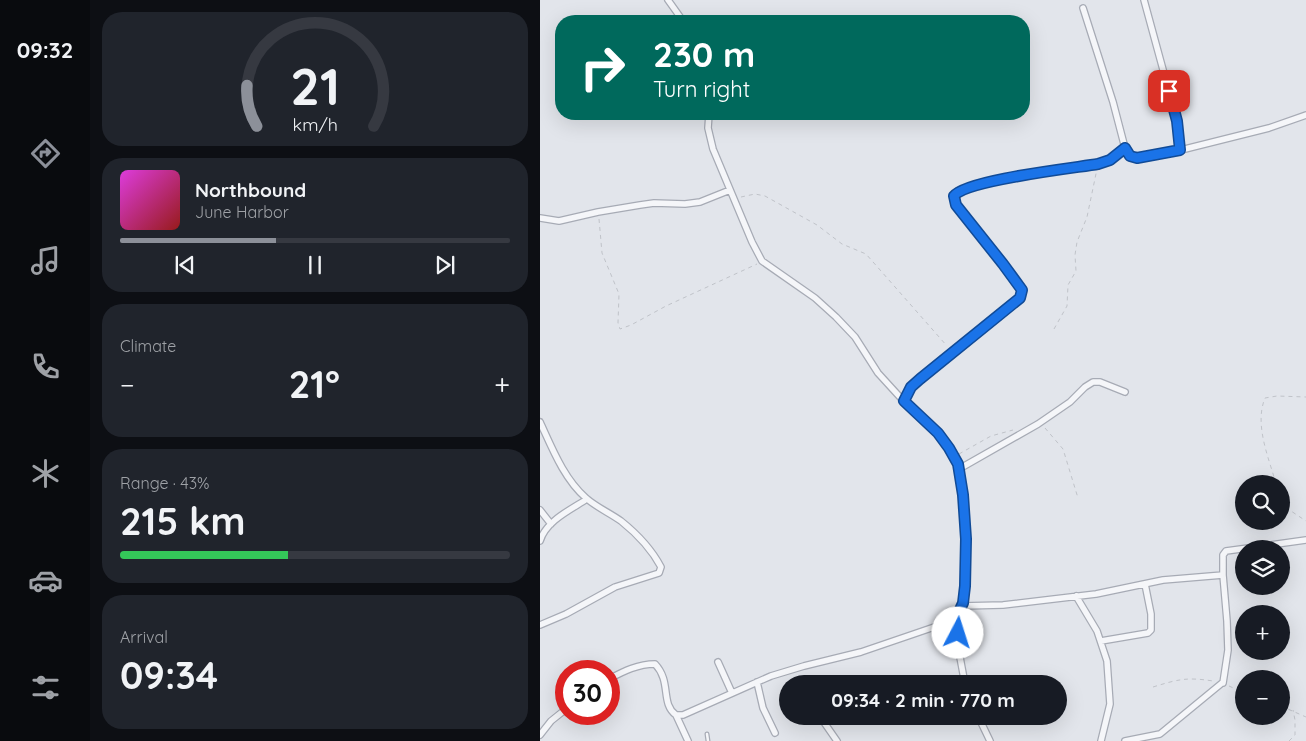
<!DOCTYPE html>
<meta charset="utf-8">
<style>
:root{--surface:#171b24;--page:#20242c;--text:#f1f3f6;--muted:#9ea1a6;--line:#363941;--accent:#8c9099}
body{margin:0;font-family:Quicksand,sans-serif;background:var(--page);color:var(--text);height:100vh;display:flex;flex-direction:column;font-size:19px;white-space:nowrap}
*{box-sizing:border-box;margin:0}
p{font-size:16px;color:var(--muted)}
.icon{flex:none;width:28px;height:28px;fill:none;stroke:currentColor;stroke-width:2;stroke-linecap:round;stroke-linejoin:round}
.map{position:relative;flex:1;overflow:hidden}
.details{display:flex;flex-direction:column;gap:12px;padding:12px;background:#0d0f14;width:450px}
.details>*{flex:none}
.banner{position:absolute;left:15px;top:15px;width:475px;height:105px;border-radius:20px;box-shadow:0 5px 20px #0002;background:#00695c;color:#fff;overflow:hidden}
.tools{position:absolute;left:695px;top:475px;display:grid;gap:10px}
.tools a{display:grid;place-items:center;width:55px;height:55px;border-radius:50%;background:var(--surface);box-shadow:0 5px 20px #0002;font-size:25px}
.speed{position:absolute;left:15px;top:660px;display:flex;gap:10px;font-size:25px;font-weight:700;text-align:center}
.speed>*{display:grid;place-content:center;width:65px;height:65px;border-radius:50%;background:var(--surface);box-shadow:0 5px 20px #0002;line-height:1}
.speed .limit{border:8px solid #d22;background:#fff;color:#111}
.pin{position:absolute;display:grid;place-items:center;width:42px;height:42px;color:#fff;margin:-21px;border-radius:10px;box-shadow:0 2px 8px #0006}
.me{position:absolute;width:55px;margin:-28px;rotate:5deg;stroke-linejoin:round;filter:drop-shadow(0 0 4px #0008)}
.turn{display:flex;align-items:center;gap:18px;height:105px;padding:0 15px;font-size:22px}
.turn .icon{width:65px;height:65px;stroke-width:2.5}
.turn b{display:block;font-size:35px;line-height:42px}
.big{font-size:38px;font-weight:800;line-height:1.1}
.details .widget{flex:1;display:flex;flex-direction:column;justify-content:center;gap:8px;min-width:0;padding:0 18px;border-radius:20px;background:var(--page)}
.details .dial{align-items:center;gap:0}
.dial svg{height:130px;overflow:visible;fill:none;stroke:var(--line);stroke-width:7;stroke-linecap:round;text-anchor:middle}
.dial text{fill:var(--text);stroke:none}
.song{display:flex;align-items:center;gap:15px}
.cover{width:60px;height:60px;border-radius:8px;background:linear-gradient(135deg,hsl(300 70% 55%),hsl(0 70% 35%))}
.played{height:5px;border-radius:2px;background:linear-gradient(90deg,var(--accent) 40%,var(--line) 40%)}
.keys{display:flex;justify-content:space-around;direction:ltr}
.heat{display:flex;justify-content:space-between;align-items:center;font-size:28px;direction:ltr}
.charge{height:8px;border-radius:4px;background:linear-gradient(90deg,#34c759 43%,var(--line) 0)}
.trip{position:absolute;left:239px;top:675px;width:288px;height:50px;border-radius:25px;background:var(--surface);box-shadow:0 5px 20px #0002;font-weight:800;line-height:50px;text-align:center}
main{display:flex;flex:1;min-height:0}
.tab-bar{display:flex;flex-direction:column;width:90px;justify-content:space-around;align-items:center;background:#090b0e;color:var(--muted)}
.tab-bar .icon{width:35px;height:35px}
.tab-bar .active{color:var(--accent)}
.tab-bar b{font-size:22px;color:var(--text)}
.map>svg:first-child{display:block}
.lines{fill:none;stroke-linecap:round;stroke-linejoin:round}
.lane-casing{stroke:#a7abb5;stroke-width:5}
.street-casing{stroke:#a7abb5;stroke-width:8}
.path{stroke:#c0c3c9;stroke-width:1;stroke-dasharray:4 4;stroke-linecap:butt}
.lane{stroke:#f5f6f9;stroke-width:2.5}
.street{stroke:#f5f6f9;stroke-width:5.5}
.route-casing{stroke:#114b97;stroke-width:12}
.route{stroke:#1a73e8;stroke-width:9}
</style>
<main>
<nav class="tab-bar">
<b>09:32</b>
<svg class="icon active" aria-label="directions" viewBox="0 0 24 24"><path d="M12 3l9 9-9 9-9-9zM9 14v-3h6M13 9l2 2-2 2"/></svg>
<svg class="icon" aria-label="music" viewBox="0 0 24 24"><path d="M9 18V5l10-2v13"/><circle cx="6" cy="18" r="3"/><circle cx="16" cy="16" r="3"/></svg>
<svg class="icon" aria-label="phone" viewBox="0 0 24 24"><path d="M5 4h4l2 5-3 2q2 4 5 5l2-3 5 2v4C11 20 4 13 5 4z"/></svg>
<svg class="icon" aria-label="climate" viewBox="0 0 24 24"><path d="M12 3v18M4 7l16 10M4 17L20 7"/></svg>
<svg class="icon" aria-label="car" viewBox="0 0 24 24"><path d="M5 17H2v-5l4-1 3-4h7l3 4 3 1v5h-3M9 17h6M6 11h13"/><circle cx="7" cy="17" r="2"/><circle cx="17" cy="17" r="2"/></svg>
<svg class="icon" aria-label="filters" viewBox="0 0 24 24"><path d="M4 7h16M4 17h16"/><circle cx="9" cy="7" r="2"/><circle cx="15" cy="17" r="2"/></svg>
</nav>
<section class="details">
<div class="widget dial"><svg viewBox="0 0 100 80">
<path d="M14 69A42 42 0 1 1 86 69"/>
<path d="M14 69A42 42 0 0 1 8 44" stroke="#8c9099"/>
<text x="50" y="56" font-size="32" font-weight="700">21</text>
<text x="50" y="72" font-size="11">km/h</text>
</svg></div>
<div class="widget">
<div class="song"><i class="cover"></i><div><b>Northbound</b><p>June Harbor</p></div></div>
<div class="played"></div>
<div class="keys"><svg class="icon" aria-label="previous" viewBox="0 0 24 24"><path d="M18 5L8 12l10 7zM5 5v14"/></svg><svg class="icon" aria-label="pause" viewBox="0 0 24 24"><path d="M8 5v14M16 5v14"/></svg><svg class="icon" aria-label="next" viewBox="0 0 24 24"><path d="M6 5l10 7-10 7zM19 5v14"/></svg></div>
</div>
<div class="widget"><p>Climate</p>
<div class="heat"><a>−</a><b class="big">21°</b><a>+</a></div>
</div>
<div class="widget"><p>Range · 43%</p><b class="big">215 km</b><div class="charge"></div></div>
<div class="widget"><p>Arrival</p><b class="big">09:34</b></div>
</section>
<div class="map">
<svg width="766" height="741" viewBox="0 0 766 741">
<rect width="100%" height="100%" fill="#e2e5eb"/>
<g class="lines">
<!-- lane casing -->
<g class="lane-casing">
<path id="lane" d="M 167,734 L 168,741"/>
</g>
<!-- street casing -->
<g class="street-casing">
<path id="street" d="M 128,0 L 143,21
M 604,0 L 637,121 L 640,150
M 543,8 L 573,102 L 585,148 L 590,155 L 597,158 L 625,154 L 729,128 L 766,115
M 0,218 L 19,221 L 58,212 L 100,205 L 114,203 L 145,204 L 160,202 L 190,190
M 363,401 L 371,387 L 394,366 L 479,298 L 482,294 L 479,285 L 416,205 L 414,196 L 417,191 L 475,176 L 558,163 L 570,160 L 585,148
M 0,422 C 12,448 24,479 46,498 C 56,507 70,513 81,521 C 96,533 112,550 121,567 L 119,573 L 75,587 L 26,614 L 0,625
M 419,469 L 498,424 L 530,402 L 545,387 L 553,382 L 560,382 L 585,392
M 0,510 L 11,524
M 0,541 C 6,521 30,510 47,499
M 683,575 L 687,621 L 688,650 L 683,683
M 536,596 L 557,631 L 567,661 L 570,704 L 561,741
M 422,606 L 463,605 L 556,594 L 623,580 L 683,575 L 683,555 L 686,551 L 766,540
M 418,614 L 419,652 L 425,684
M 561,641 L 608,633 L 611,630 L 611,614 L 605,584
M 178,662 L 192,693
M 69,679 C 84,671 98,664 115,664 C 132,682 120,703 136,715 L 143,715 L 231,676 L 264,666 L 321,652 L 406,623 L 412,620 L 418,614 L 423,603 L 425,586 L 426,539 L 423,495 L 418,464 L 409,448 L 398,433 L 369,407 L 338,373 L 315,337 L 296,317 L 275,298 L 222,261 L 212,242 L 173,149 L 168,128 L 169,114
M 217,682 L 223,708 L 235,733
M 136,715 L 148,741
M 438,716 L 450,741
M 281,718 L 297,741
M 0,735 L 11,721 L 26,709
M 585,741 L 620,734 L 682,683"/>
</g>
<!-- path -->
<path class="path" d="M 201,197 L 215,194 L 225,196 L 277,225 L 302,244 L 326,254 L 407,346
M 59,219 L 62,253 L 79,294 L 78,323 L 80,329 L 91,325 L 126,306 L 217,264
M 514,329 L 527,306 L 528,285 L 536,271 L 535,255 L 537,242 L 547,217 L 557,169
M 505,428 L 523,449 L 538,498
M 419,454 L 451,436 L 473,430
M 736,484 C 729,458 714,425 725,398 L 737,396 L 766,397
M 741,501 L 745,507 L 766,521
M 689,686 L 704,693
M 613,687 C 639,679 647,677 673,681
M 741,706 L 766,717
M 749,741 L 755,735 L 755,720 L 753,710"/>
<!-- lane -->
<use href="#lane" class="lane"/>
<!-- street -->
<use href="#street" class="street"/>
</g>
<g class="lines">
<!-- route casing -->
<g class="route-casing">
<path id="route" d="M 418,633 L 418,614 L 423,603 L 425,586 L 426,539 L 423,495 L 418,464 L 409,448 L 398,433 L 364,401 L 371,387 L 380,379 L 480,298 L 482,290 L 463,264 L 416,205 L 414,196 C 425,180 534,168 558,164 L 570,160 L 585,148 L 590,156 L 597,158 L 640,150 L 637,121 L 629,91"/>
</g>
<!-- route -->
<use href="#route" class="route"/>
</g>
</svg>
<div class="tools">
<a><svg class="icon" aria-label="search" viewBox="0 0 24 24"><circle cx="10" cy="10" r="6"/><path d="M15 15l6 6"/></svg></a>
<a><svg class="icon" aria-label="layers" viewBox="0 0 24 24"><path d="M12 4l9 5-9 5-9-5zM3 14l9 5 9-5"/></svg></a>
<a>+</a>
<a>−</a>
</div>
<div class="speed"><div class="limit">30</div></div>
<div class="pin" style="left:629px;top:91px;background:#d93025"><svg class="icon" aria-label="arrive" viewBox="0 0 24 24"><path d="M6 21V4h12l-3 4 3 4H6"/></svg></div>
<svg class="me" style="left:418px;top:633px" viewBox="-20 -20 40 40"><circle r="19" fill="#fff"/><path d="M0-13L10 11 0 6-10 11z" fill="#1a73e8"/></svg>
<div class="trip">09:34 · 2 min · 770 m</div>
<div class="banner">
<div class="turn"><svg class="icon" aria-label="right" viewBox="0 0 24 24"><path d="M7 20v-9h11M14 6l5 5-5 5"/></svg><div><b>230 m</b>Turn right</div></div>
</div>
</div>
</main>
